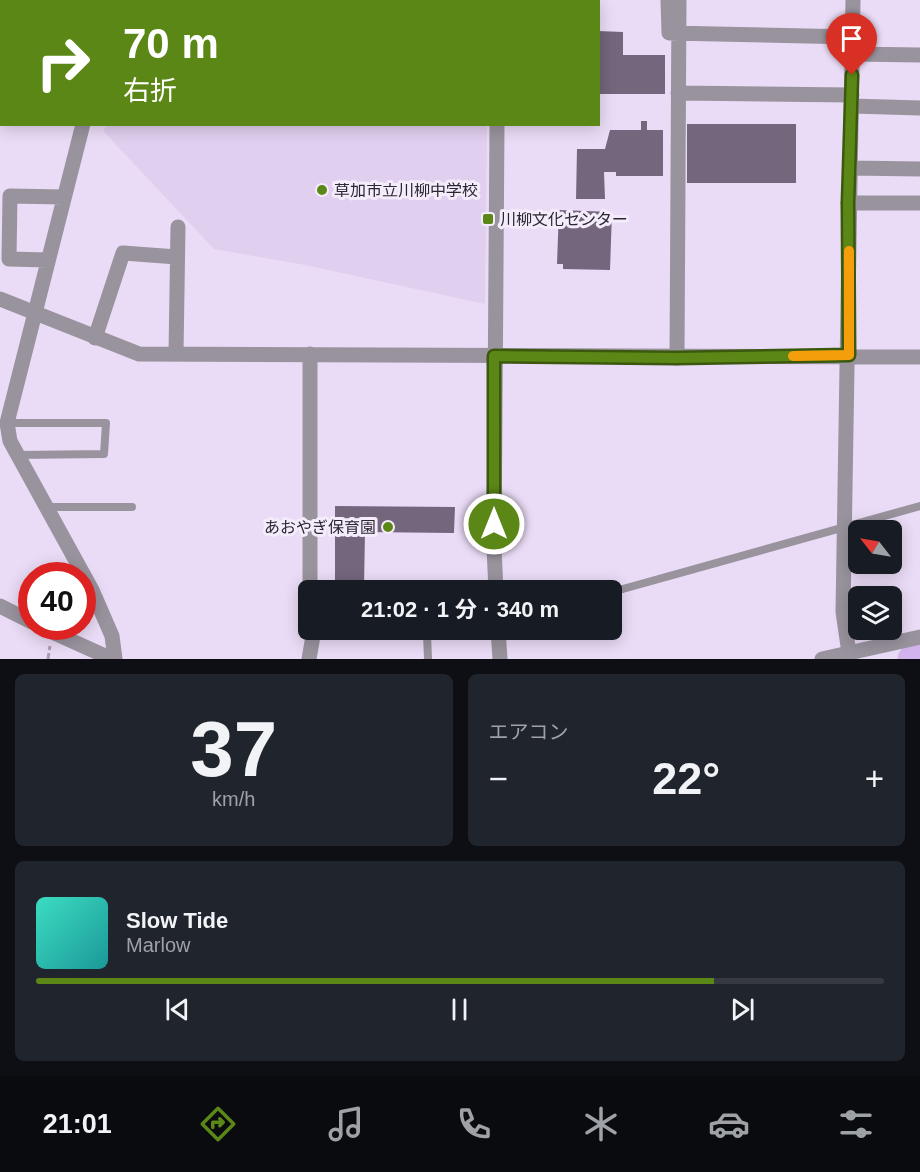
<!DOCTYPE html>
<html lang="ja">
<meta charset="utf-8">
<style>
:root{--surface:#171b24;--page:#20242c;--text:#f1f3f6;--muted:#9ea1a6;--line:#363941;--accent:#5b8716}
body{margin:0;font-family:Arial,"Noto Sans JP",sans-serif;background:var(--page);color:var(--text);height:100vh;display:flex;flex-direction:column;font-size:22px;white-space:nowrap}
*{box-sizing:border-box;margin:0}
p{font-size:20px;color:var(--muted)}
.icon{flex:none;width:33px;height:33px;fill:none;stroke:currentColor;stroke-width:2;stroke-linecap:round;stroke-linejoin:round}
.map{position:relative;height:659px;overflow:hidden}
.details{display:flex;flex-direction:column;gap:15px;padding:15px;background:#0d0f14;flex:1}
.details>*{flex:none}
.banner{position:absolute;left:0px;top:0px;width:600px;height:126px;box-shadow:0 3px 15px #0003;background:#5b8716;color:#fff;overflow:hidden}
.needle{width:39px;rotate:301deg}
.buttons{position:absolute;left:848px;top:520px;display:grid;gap:12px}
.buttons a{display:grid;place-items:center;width:54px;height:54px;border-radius:9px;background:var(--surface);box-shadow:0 3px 15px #0003;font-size:30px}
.speed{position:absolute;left:18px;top:562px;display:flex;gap:12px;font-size:30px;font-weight:700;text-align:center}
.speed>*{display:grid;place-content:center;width:78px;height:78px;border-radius:50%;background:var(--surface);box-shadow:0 3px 15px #0003;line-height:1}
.speed .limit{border:9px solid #d22;background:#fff;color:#111}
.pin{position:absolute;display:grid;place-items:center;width:51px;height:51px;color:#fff;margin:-62px -26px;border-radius:50% 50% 50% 0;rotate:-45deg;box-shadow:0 0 6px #0007}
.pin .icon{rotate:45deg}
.me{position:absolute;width:66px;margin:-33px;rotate:0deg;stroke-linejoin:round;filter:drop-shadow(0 0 4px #0008)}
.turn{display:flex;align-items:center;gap:21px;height:126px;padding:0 24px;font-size:27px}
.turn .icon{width:78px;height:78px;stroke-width:2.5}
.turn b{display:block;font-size:42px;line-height:51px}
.big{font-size:45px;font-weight:700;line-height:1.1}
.details .tile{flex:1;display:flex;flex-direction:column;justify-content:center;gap:9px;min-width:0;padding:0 21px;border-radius:9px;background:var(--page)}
.details .dial{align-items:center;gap:0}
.dial b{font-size:78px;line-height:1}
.song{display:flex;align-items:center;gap:18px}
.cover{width:72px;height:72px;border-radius:9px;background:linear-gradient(135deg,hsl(170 70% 55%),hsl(180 70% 35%))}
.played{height:6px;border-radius:3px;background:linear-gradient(90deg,var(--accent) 80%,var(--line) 80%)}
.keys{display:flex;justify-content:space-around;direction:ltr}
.heat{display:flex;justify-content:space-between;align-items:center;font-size:33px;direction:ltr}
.details .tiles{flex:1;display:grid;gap:15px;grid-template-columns:1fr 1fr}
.tile:last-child{grid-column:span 2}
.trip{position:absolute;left:298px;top:580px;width:324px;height:60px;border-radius:9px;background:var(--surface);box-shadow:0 3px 15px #0003;font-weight:700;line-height:60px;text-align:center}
.dock{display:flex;height:96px;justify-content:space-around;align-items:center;background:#090b0e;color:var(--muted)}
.dock .icon{width:42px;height:42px}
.dock .on{color:var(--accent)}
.dock b{font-size:27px;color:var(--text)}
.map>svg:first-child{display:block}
.built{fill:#e1cfef}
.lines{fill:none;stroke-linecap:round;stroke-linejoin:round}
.river{stroke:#d3b3ee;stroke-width:27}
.building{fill:#73667d}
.path{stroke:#a89db2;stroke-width:3;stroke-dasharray:6 3;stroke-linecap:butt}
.service{stroke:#99939e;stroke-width:8}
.minor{stroke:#99939e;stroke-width:15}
.tertiary{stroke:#99939e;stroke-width:15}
.route-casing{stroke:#3b580e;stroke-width:15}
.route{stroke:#5b8716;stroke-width:10}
.slow{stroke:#f59e0b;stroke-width:10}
.poi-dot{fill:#5b8716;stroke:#f4ecfb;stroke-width:2}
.labels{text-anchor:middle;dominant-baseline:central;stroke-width:6;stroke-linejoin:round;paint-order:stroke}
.poi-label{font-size:16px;fill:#2b2630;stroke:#f4ecfb;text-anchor:start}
</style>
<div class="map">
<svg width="920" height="659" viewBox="0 0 920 659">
<rect width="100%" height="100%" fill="#eadcf6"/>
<!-- built -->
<path class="built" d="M 195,0 L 488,0 L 194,1 Z
M 108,124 L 487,125 L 485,304 L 305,265 L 214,249 L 103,131 Z"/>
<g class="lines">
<!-- river -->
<path class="river" d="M 911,659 L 920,657"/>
</g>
<!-- building -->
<path class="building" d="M 598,31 L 623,32 L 623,55 L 665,55 L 665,94 L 598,94 Z
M 641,121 L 647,121 L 647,130 L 663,130 L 663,176 L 616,176 L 616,172 L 604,172 L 605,199 L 576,199 L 577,149 L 605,149 L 610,130 L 641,130 Z
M 687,124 L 796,124 L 796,183 L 687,183 Z
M 559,210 L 612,212 L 610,270 L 563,269 L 563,264 L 557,264 Z
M 335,506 L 455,507 L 454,533 L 365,532 L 364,586 L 335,586 Z"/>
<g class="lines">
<!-- path -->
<path class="path" d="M 48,659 L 50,646"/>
<!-- service -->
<path class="service" d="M 7,423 L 106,423 L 104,454 L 17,455
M 46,507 L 132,507
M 612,592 L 920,506
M 313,636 L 427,634 L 428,659"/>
<!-- minor -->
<path class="minor" d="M 668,0 L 669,33 L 853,37
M 12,2 L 12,0
M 116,2 L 117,0
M 853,54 L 920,55
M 0,81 L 2,81
M 678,93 L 852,95
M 852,106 L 920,108
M 83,124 L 7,423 L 10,441 L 92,590 L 112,636 L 115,659
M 850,168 L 920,169
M 848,203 L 920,203
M 48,260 L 9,259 L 10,196 L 64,197
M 0,299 L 139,354 L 920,357
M 95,338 L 123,253 L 177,257
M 176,354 L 178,227
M 677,358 L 679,0
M 310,591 L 310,354
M 849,653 L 843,612 L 853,0
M 309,659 L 313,636 L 311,630"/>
<!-- tertiary -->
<path class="tertiary" d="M 498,2 L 498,0
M 496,591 L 494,548 L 497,124
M 0,606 L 32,622
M 41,627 L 112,659
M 498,630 L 500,659
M 822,659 L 920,637"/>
</g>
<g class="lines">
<!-- route casing -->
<g class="route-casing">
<path id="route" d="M 494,524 L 494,356 L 676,358 L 849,355 L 848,203 L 852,75"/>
</g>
<!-- route -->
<use href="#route" class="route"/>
<!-- slow -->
<path class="slow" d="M 793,356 L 849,355 L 849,251"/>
</g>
<!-- markers -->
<g class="poi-dot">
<circle cx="322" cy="190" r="6"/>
<rect x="482" y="213" width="12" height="12" rx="3"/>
<circle cx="388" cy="527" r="6"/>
</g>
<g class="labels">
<!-- poi labels -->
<g class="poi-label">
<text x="334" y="190">草加市立川柳中学校</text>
<text x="500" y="219">川柳文化センター</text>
<text x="376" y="527" text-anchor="end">あおやぎ保育園</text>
</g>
</g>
</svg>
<div class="buttons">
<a><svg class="needle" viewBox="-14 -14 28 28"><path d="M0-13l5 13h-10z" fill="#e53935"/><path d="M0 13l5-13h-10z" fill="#9ea1a6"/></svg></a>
<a><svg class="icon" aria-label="layers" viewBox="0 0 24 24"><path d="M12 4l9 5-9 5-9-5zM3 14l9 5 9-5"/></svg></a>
</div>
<div class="speed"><div class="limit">40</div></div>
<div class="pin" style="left:852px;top:75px;background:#d93025"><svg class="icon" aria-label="arrive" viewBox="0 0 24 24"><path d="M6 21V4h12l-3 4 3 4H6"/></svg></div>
<svg class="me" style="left:494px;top:524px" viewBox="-20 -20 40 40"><circle r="17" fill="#5b8716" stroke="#fff" stroke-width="3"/><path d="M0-11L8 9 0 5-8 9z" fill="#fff"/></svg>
<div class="trip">21:02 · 1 分 · 340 m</div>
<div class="banner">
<div class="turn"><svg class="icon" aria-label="right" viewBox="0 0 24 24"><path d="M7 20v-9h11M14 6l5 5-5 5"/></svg><div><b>70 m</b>右折</div></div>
</div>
</div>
<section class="details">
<div class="tiles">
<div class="tile dial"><b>37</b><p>km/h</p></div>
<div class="tile"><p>エアコン</p>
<div class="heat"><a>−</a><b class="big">22°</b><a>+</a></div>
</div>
<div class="tile">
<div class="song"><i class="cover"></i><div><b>Slow Tide</b><p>Marlow</p></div></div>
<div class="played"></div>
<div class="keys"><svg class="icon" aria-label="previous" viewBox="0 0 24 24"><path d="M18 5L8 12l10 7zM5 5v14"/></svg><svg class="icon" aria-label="pause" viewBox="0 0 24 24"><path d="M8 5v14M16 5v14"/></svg><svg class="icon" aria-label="next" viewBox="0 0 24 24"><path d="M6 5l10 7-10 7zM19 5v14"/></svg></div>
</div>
</div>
</section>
<nav class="dock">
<b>21:01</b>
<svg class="icon on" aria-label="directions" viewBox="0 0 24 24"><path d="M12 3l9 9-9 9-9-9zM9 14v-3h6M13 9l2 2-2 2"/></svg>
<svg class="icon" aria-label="music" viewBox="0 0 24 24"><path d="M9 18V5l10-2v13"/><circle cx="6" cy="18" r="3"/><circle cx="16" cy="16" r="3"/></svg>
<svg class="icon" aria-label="phone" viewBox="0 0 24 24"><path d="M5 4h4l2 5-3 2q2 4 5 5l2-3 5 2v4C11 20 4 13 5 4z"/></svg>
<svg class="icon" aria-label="climate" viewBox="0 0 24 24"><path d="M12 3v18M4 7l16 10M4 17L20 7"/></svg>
<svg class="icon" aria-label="car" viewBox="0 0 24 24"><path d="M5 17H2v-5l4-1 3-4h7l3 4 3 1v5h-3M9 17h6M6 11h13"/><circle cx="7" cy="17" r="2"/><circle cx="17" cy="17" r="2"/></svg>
<svg class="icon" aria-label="filters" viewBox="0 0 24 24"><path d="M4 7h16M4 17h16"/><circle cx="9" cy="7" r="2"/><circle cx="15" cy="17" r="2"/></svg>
</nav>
